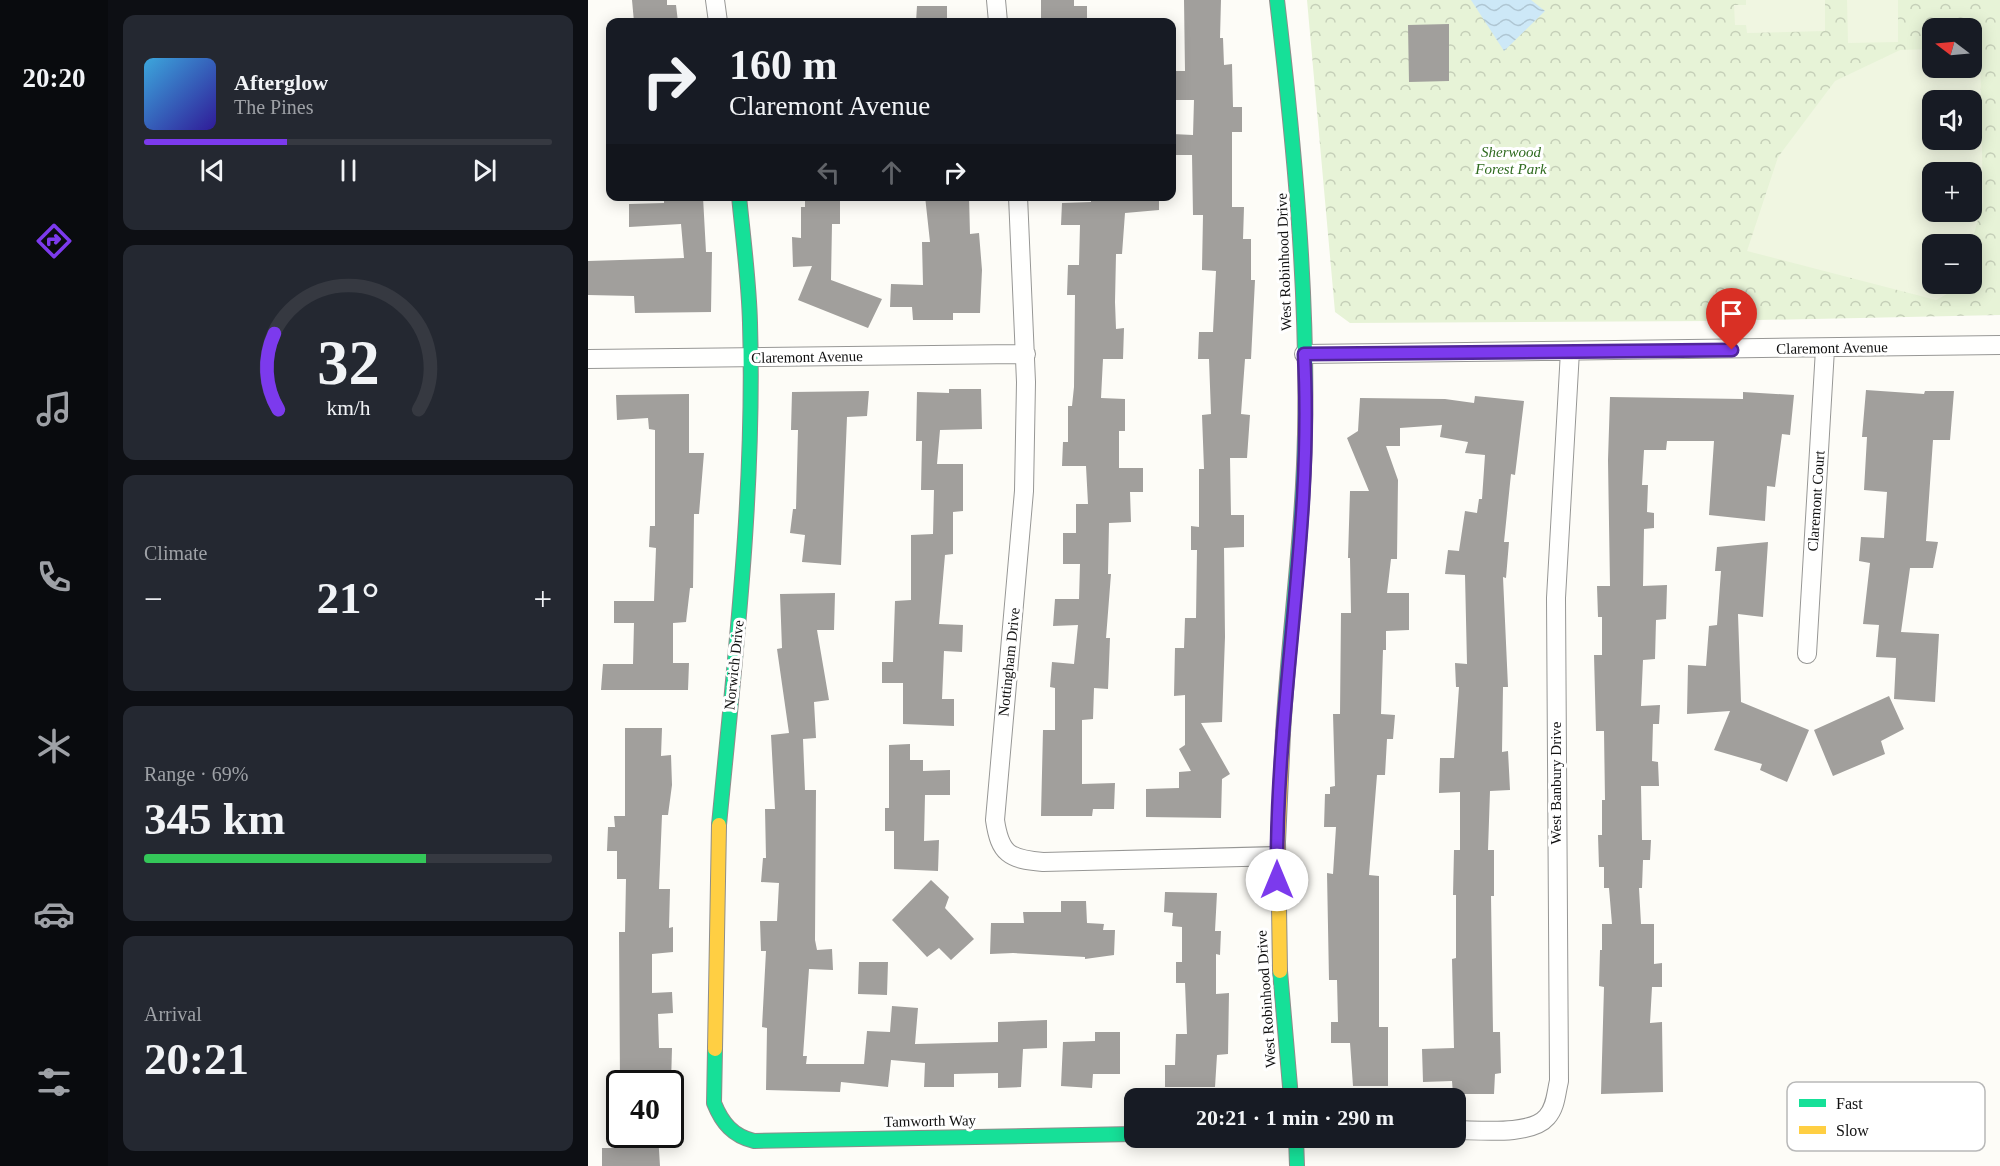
<!DOCTYPE html>
<meta charset="utf-8">
<style>
:root{--surface:#171b24;--page:#242831;--text:#f1f3f6;--muted:#9ea1a6;--line:#363941;--accent:#7c3aed}
body{margin:0;font-family:Georgia,serif;background:var(--page);color:var(--text);height:100vh;display:flex;flex-direction:column;font-size:22px;white-space:nowrap}
*{box-sizing:border-box;margin:0}
p{font-size:20px;color:var(--muted)}
.icon{flex:none;width:33px;height:33px;fill:none;stroke:currentColor;stroke-width:2;stroke-linecap:round;stroke-linejoin:round}
.map{position:relative;flex:1;overflow:hidden}
.sheet{display:flex;flex-direction:column;gap:15px;padding:15px;background:#0d0f14;width:480px}
.sheet>*{flex:none}
.top-card{position:absolute;left:18px;top:18px;width:570px;height:183px;border-radius:12px;box-shadow:0 3px 15px #0003;background:#171b24;color:var(--text);overflow:hidden}
.needle{width:39px;rotate:286deg}
.fabs{position:absolute;left:1334px;top:18px;display:grid;gap:12px}
.fabs a{display:grid;place-items:center;width:60px;height:60px;border-radius:12px;background:var(--surface);box-shadow:0 3px 15px #0003;font-size:30px}
.speed{position:absolute;left:18px;top:1070px;display:flex;gap:12px;font-size:30px;font-weight:700;text-align:center}
.speed>*{display:grid;place-content:center;width:78px;height:78px;border-radius:50%;background:var(--surface);box-shadow:0 3px 15px #0003;line-height:1}
.speed .limit{border:3px solid #111;border-radius:9px;background:#fff;color:#111}
.pin{position:absolute;display:grid;place-items:center;width:51px;height:51px;color:#fff;margin:-62px -26px;border-radius:50% 50% 50% 0;rotate:-45deg;box-shadow:0 0 6px #0007}
.pin .icon{rotate:45deg}
.me{position:absolute;width:66px;margin:-33px;rotate:0deg;stroke-linejoin:round;filter:drop-shadow(0 0 4px #0008)}
.turn{display:flex;align-items:center;gap:21px;height:126px;padding:0 24px;font-size:27px}
.turn .icon{width:78px;height:78px;stroke-width:2.5}
.turn b{display:block;font-size:42px;line-height:51px}
.lanes{display:flex;align-items:center;height:57px;padding:0 24px;background:#0003;justify-content:center;gap:30px;direction:ltr}
.lanes .off{opacity:.35}
.big{font-size:45px;font-weight:600;line-height:1.1}
.sheet .card{flex:1;display:flex;flex-direction:column;justify-content:center;gap:9px;min-width:0;padding:0 21px;border-radius:12px;background:var(--page)}
.sheet .dial{align-items:center;gap:0}
.dial svg{height:156px;overflow:visible;fill:none;stroke:var(--line);stroke-width:7;stroke-linecap:round;text-anchor:middle}
.dial text{fill:var(--text);stroke:none}
.song{display:flex;align-items:center;gap:18px}
.cover{width:72px;height:72px;border-radius:9px;background:linear-gradient(135deg,hsl(200 70% 55%),hsl(250 70% 35%))}
.played{height:6px;border-radius:3px;background:linear-gradient(90deg,var(--accent) 35%,var(--line) 35%)}
.keys{display:flex;justify-content:space-around;direction:ltr}
.heat{display:flex;justify-content:space-between;align-items:center;font-size:33px;direction:ltr}
.charge{height:9px;border-radius:4px;background:linear-gradient(90deg,#34c759 69%,var(--line) 0)}
.trip{position:absolute;left:536px;top:1088px;width:342px;height:60px;border-radius:12px;background:var(--surface);box-shadow:0 3px 15px #0003;font-weight:600;line-height:60px;text-align:center}
main{display:flex;flex:1;min-height:0}
.dock{display:flex;flex-direction:column;width:108px;justify-content:space-around;align-items:center;background:#090b0e;color:var(--muted)}
.dock .icon{width:42px;height:42px}
.dock .on{color:var(--accent)}
.dock b{font-size:27px;color:var(--text)}
.map>svg:first-child{display:block}
.park{fill:url(#park-crowns);fill-rule:evenodd}
.pitch{fill:#f0f6e1;fill-rule:evenodd}
.water{fill:url(#water-waves)}
.building{fill:#a19f9c}
.lines{fill:none;stroke-linecap:round;stroke-linejoin:round}
.street-casing{stroke:#979795;stroke-width:20}
.fast-casing{stroke:#8e8d8b;stroke-width:16}
.slow-casing{stroke:#8e8d8b;stroke-width:16}
.street{stroke:#fffffe;stroke-width:18}
.fast{stroke:#16e098;stroke-width:14}
.slow{stroke:#ffcf43;stroke-width:14}
.route-casing{stroke:#51269a;stroke-width:15}
.route{stroke:#7c3aed;stroke-width:10}
.labels{text-anchor:middle;dominant-baseline:central;stroke-width:6;stroke-linejoin:round;paint-order:stroke}
.park-label{font-size:15px;font-style:italic;fill:#2f6b1f;stroke:#fff}
.street-label{font-size:15px;fill:#111;stroke:#fff}
.key{fill:#fff;stroke:#b8b8b8;stroke-width:1.5}
.key-label{font-size:16px;fill:#111}
</style>
<main>
<nav class="dock">
<b>20:20</b>
<svg class="icon on" aria-label="directions" viewBox="0 0 24 24"><path d="M12 3l9 9-9 9-9-9zM9 14v-3h6M13 9l2 2-2 2"/></svg>
<svg class="icon" aria-label="music" viewBox="0 0 24 24"><path d="M9 18V5l10-2v13"/><circle cx="6" cy="18" r="3"/><circle cx="16" cy="16" r="3"/></svg>
<svg class="icon" aria-label="phone" viewBox="0 0 24 24"><path d="M5 4h4l2 5-3 2q2 4 5 5l2-3 5 2v4C11 20 4 13 5 4z"/></svg>
<svg class="icon" aria-label="climate" viewBox="0 0 24 24"><path d="M12 3v18M4 7l16 10M4 17L20 7"/></svg>
<svg class="icon" aria-label="car" viewBox="0 0 24 24"><path d="M5 17H2v-5l4-1 3-4h7l3 4 3 1v5h-3M9 17h6M6 11h13"/><circle cx="7" cy="17" r="2"/><circle cx="17" cy="17" r="2"/></svg>
<svg class="icon" aria-label="filters" viewBox="0 0 24 24"><path d="M4 7h16M4 17h16"/><circle cx="9" cy="7" r="2"/><circle cx="15" cy="17" r="2"/></svg>
</nav>
<section class="sheet">
<div class="card">
<div class="song"><i class="cover"></i><div><b>Afterglow</b><p>The Pines</p></div></div>
<div class="played"></div>
<div class="keys"><svg class="icon" aria-label="previous" viewBox="0 0 24 24"><path d="M18 5L8 12l10 7zM5 5v14"/></svg><svg class="icon" aria-label="pause" viewBox="0 0 24 24"><path d="M8 5v14M16 5v14"/></svg><svg class="icon" aria-label="next" viewBox="0 0 24 24"><path d="M6 5l10 7-10 7zM19 5v14"/></svg></div>
</div>
<div class="card dial"><svg viewBox="0 0 100 80">
<path d="M14 69A42 42 0 1 1 86 69"/>
<path d="M14 69A42 42 0 0 1 12 30" stroke="#7c3aed"/>
<text x="50" y="56" font-size="32" font-weight="700">32</text>
<text x="50" y="72" font-size="11">km/h</text>
</svg></div>
<div class="card"><p>Climate</p>
<div class="heat"><a>−</a><b class="big">21°</b><a>+</a></div>
</div>
<div class="card"><p>Range · 69%</p><b class="big">345 km</b><div class="charge"></div></div>
<div class="card"><p>Arrival</p><b class="big">20:21</b></div>
</section>
<div class="map">
<svg width="1412" height="1166" viewBox="0 0 1412 1166">
<defs>
<pattern id="park-crowns" width="20" height="18" patternUnits="userSpaceOnUse" patternTransform="scale(1.5)"><rect width="20" height="18" fill="#e7f3d7"/><path d="M2 6a3 3 0 1 1 6 0M12 15a3 3 0 1 1 6 0" fill="none" stroke="#c5cfb8"/></pattern>
<pattern id="water-waves" width="16" height="10" patternUnits="userSpaceOnUse" patternTransform="scale(1.5)"><rect width="16" height="10" fill="#cde8f7"/><path d="M0 5q4-4 8 0t8 0" fill="none" stroke="#afc6d3"/></pattern>
</defs>
<rect width="100%" height="100%" fill="#fdfcf7"/>
<!-- park -->
<path class="park" d="M 719,0 L 1412,0 L 1412,315 L 1125,321 L 762,323 L 747,312 ZM 1344,28 L 1383,28 L 1383,68 L 1344,68 ZM 1344,100 L 1383,100 L 1383,140 L 1344,140 ZM 1344,172 L 1383,172 L 1383,212 L 1344,212 ZM 1344,244 L 1383,244 L 1383,284 L 1344,284 Z"/>
<!-- pitch -->
<path class="pitch" d="M 1158,0 L 1237,0 L 1237,31 L 1159,33 L 1158,25 L 1147,25 L 1146,5 L 1158,5 Z
M 1259,0 L 1310,0 L 1310,42 L 1260,43 Z
M 1392,47 L 1395,202 L 1383,244 L 1344,244 L 1344,284 L 1372,284 L 1370,288 L 1348,300 L 1159,251 L 1190,157 L 1247,81 L 1312,50 L 1344,49 L 1344,68 L 1383,68 L 1383,48 ZM 1344,100 L 1383,100 L 1383,140 L 1344,140 ZM 1344,172 L 1383,172 L 1383,212 L 1344,212 Z"/>
<!-- water -->
<path class="water" d="M 883,0 L 943,0 L 957,11 L 916,51 Z"/>
<!-- building -->
<path class="building" d="M 44,0 L 79,0 L 79,5 L 88,5 L 90,22 L 46,22 Z
M 453,0 L 486,0 L 486,6 L 499,6 L 499,22 L 453,22 Z
M 596,0 L 633,0 L 632,38 L 635,38 L 636,65 L 644,64 L 645,107 L 654,107 L 654,132 L 644,132 L 644,207 L 656,207 L 655,239 L 663,239 L 663,280 L 667,280 L 663,359 L 657,359 L 653,414 L 662,415 L 659,458 L 642,458 L 643,515 L 656,515 L 656,547 L 636,548 L 637,637 L 634,722 L 613,723 L 642,774 L 634,779 L 633,818 L 558,817 L 558,789 L 591,788 L 591,772 L 603,771 L 591,749 L 597,745 L 597,695 L 586,696 L 587,648 L 596,648 L 597,618 L 608,618 L 609,550 L 603,550 L 603,526 L 611,527 L 611,469 L 616,469 L 614,415 L 623,414 L 621,359 L 610,359 L 611,332 L 625,332 L 628,271 L 614,270 L 615,215 L 605,215 L 604,155 L 584,155 L 584,134 L 605,135 L 606,100 L 584,100 L 584,71 L 597,71 Z
M 329,6 L 359,6 L 359,22 L 328,22 Z
M 861,24 L 861,81 L 821,82 L 820,25 Z
M 76,196 L 115,197 L 118,252 L 124,252 L 123,312 L 47,313 L 46,296 L 0,295 L 0,261 L 96,258 L 93,224 L 41,227 L 41,204 L 76,203 Z
M 217,196 L 252,196 L 252,224 L 244,224 L 243,280 L 294,299 L 280,328 L 210,300 L 224,266 L 205,267 L 204,237 L 213,238 L 213,207 L 217,207 Z
M 337,196 L 381,196 L 382,234 L 391,233 L 394,270 L 392,313 L 365,313 L 365,320 L 325,320 L 324,307 L 302,307 L 303,284 L 335,285 L 334,242 L 342,242 Z
M 503,196 L 571,196 L 571,210 L 537,213 L 534,254 L 528,254 L 527,302 L 528,329 L 536,328 L 535,359 L 515,359 L 513,398 L 537,399 L 537,431 L 531,431 L 531,468 L 555,468 L 555,492 L 542,492 L 543,522 L 521,523 L 520,574 L 523,574 L 518,638 L 522,638 L 520,689 L 506,688 L 505,719 L 494,720 L 494,784 L 527,783 L 526,809 L 505,809 L 504,816 L 453,816 L 455,730 L 467,730 L 467,688 L 462,687 L 464,662 L 486,664 L 490,625 L 465,626 L 467,599 L 491,599 L 492,564 L 475,564 L 475,533 L 488,533 L 488,504 L 500,504 L 498,466 L 474,466 L 475,442 L 480,442 L 480,406 L 484,406 L 486,387 L 487,295 L 479,295 L 480,265 L 491,265 L 492,225 L 473,225 L 474,203 L 503,202 Z
M 361,389 L 393,389 L 394,429 L 352,430 L 349,464 L 375,464 L 375,511 L 365,512 L 365,554 L 357,555 L 351,624 L 375,625 L 374,652 L 356,651 L 354,699 L 366,699 L 366,726 L 315,724 L 315,683 L 294,683 L 294,662 L 305,662 L 307,601 L 323,600 L 323,535 L 345,534 L 346,490 L 333,490 L 334,441 L 328,441 L 329,392 L 361,393 Z
M 1278,390 L 1336,394 L 1337,391 L 1366,391 L 1362,440 L 1345,440 L 1338,541 L 1350,542 L 1345,568 L 1322,568 L 1313,632 L 1351,634 L 1347,702 L 1306,699 L 1308,658 L 1288,657 L 1291,625 L 1275,624 L 1282,563 L 1271,561 L 1273,537 L 1296,538 L 1299,492 L 1276,490 L 1279,437 L 1274,437 Z
M 281,391 L 279,416 L 259,417 L 253,565 L 214,562 L 217,535 L 202,533 L 205,509 L 208,509 L 210,430 L 203,430 L 204,392 Z
M 1155,392 L 1206,395 L 1202,435 L 1194,434 L 1187,487 L 1179,486 L 1177,521 L 1121,515 L 1126,441 L 1079,441 L 1078,450 L 1056,450 L 1054,485 L 1060,485 L 1059,512 L 1066,513 L 1066,528 L 1056,529 L 1055,586 L 1079,585 L 1078,619 L 1068,620 L 1067,659 L 1055,660 L 1053,706 L 1072,705 L 1071,724 L 1065,724 L 1064,761 L 1070,762 L 1071,786 L 1053,786 L 1054,840 L 1063,840 L 1062,860 L 1055,860 L 1054,888 L 1051,888 L 1053,924 L 1066,924 L 1066,964 L 1074,963 L 1074,987 L 1064,987 L 1062,1023 L 1074,1022 L 1075,1092 L 1013,1094 L 1016,987 L 1011,986 L 1012,950 L 1014,950 L 1014,924 L 1024,924 L 1021,888 L 1016,888 L 1016,867 L 1011,867 L 1010,835 L 1014,835 L 1014,800 L 1017,800 L 1016,731 L 1008,731 L 1006,655 L 1014,655 L 1014,617 L 1010,617 L 1009,586 L 1022,586 L 1020,460 L 1022,397 L 1155,399 Z
M 101,394 L 101,453 L 116,453 L 111,514 L 106,514 L 105,588 L 102,588 L 98,622 L 85,623 L 85,663 L 101,663 L 100,690 L 13,690 L 15,664 L 45,664 L 46,623 L 26,623 L 26,601 L 66,601 L 68,548 L 61,547 L 62,526 L 67,526 L 67,430 L 61,429 L 60,418 L 29,420 L 28,395 Z
M 887,396 L 936,401 L 927,475 L 923,474 L 916,542 L 921,542 L 918,578 L 915,577 L 920,687 L 915,687 L 914,752 L 920,751 L 922,790 L 902,791 L 900,850 L 906,850 L 906,896 L 903,896 L 905,1032 L 912,1032 L 913,1073 L 907,1074 L 906,1094 L 865,1094 L 864,1081 L 835,1082 L 834,1049 L 866,1048 L 864,959 L 868,958 L 868,895 L 865,895 L 866,850 L 872,850 L 872,792 L 851,793 L 852,758 L 866,758 L 871,687 L 868,687 L 867,663 L 879,664 L 877,575 L 857,574 L 860,550 L 871,551 L 877,511 L 889,513 L 891,499 L 894,499 L 897,455 L 877,453 L 880,442 L 852,437 L 854,425 L 812,428 L 812,446 L 798,446 L 810,480 L 809,559 L 803,559 L 799,593 L 821,593 L 821,630 L 798,631 L 798,650 L 795,650 L 793,714 L 807,715 L 805,739 L 799,739 L 797,775 L 789,775 L 781,875 L 791,876 L 791,1027 L 800,1027 L 800,1086 L 765,1086 L 762,1043 L 743,1043 L 743,1022 L 750,1022 L 749,980 L 741,980 L 739,873 L 745,874 L 748,827 L 736,827 L 737,794 L 742,794 L 742,787 L 747,786 L 745,714 L 752,714 L 753,613 L 763,613 L 762,558 L 760,558 L 762,491 L 781,491 L 759,438 L 770,431 L 772,398 L 857,399 L 886,403 Z
M 1180,542 L 1175,617 L 1150,614 L 1153,702 L 1221,730 L 1199,782 L 1172,770 L 1174,764 L 1126,750 L 1142,711 L 1099,714 L 1100,665 L 1118,666 L 1121,626 L 1129,625 L 1133,571 L 1127,571 L 1129,547 Z
M 247,593 L 246,630 L 229,630 L 241,700 L 226,702 L 228,738 L 215,739 L 217,790 L 228,790 L 227,940 L 229,950 L 244,949 L 245,970 L 221,969 L 215,1056 L 219,1056 L 218,1064 L 276,1064 L 279,1031 L 302,1032 L 304,1006 L 330,1008 L 327,1044 L 410,1042 L 410,1022 L 459,1020 L 459,1048 L 435,1049 L 433,1087 L 410,1088 L 410,1073 L 366,1074 L 366,1087 L 336,1087 L 337,1063 L 303,1060 L 300,1087 L 253,1082 L 252,1092 L 178,1090 L 179,1028 L 174,1027 L 178,951 L 173,951 L 172,921 L 189,921 L 191,883 L 173,882 L 175,858 L 178,858 L 177,809 L 187,809 L 183,735 L 201,733 L 189,649 L 194,648 L 192,594 Z
M 1301,696 L 1316,729 L 1293,741 L 1297,754 L 1245,776 L 1226,730 Z
M 37,728 L 74,728 L 73,756 L 83,755 L 84,785 L 80,815 L 74,815 L 71,889 L 82,889 L 81,928 L 85,927 L 85,952 L 64,954 L 64,993 L 84,992 L 85,1013 L 70,1014 L 71,1048 L 84,1048 L 83,1083 L 32,1083 L 31,932 L 37,932 L 38,879 L 29,879 L 29,851 L 19,851 L 20,827 L 27,827 L 26,816 L 37,816 Z
M 322,744 L 322,760 L 335,760 L 335,771 L 362,770 L 362,795 L 337,795 L 336,841 L 351,840 L 350,871 L 306,869 L 306,831 L 297,831 L 297,808 L 301,808 L 301,745 Z
M 343,880 L 361,897 L 357,908 L 386,939 L 363,960 L 351,948 L 339,957 L 304,920 Z
M 577,892 L 629,893 L 627,931 L 633,931 L 632,955 L 628,954 L 628,994 L 641,993 L 640,1054 L 629,1055 L 627,1087 L 577,1087 L 577,1065 L 587,1065 L 588,1034 L 599,1034 L 597,983 L 588,983 L 588,962 L 594,962 L 594,927 L 584,926 L 585,913 L 576,912 Z
M 473,901 L 498,901 L 499,923 L 516,924 L 515,930 L 527,930 L 526,955 L 497,959 L 497,957 L 425,953 L 402,954 L 403,923 L 436,923 L 435,912 L 473,912 Z
M 271,962 L 300,962 L 299,995 L 270,994 Z
M 507,1032 L 532,1032 L 532,1074 L 505,1074 L 504,1088 L 473,1086 L 475,1042 L 507,1041 Z
M 26,1134 L 70,1134 L 72,1166 L 14,1166 L 14,1148 L 26,1148 Z"/>
<g class="lines">
<!-- street casing -->
<g class="street-casing">
<path id="street" d="M 127,0 L 130,22
M 408,0 L 410,22
M 430,196 L 438,382 L 436,491 L 407,820 C 412,854 421,859 455,862 L 689,856
M 716,354 L 1412,345
M 0,359 L 438,354
M 1219,654 L 1237,349
M 867,1130 C 891,1130 943,1136 959,1117 C 968,1107 968,1093 971,1081 L 968,598 L 982,351"/>
</g>
<!-- fast casing -->
<g class="fast-casing">
<path id="fast" d="M 689,0 C 706,144 720,289 717,434 C 715,534 701,633 695,733
M 131,825 C 147,658 167,491 162,323 C 161,281 155,238 151,196
M 692,971 L 703,1098
M 127,1049 L 126,1103 C 134,1123 145,1136 166,1141 L 546,1134
M 708,1137 L 709,1166"/>
</g>
<!-- slow casing -->
<g class="slow-casing">
<path id="slow" d="M 692,971 L 690,842 L 695,733
M 127,1049 L 131,825"/>
</g>
<!-- street -->
<use href="#street" class="street"/>
<!-- fast -->
<use href="#fast" class="fast"/>
<!-- slow -->
<use href="#slow" class="slow"/>
</g>
<g class="lines">
<!-- route casing -->
<g class="route-casing">
<path id="route" d="M 689,880 C 687,704 726,529 716,354 L 1144,350"/>
</g>
<!-- route -->
<use href="#route" class="route"/>
</g>
<g class="labels">
<!-- park labels -->
<g class="park-label">
<text x="923" y="152">Sherwood<tspan x="923" dy="17">Forest Park</tspan></text>
</g>
<!-- street labels -->
<g class="street-label">
<text transform="translate(696 262) rotate(-92)">West Robinhood Drive</text>
<text transform="translate(1244 348) rotate(-1)">Claremont Avenue</text>
<text transform="translate(219 357) rotate(-1)">Claremont Avenue</text>
<text transform="translate(1228 501) rotate(-86)">Claremont Court</text>
<text transform="translate(421 662) rotate(-84)">Nottingham Drive</text>
<text transform="translate(146 665) rotate(-84)">Norwich Drive</text>
<text transform="translate(968 783) rotate(-90)">West Banbury Drive</text>
<text transform="translate(678 999) rotate(-94)">West Robinhood Drive</text>
<text transform="translate(342 1121) rotate(-1)">Tamworth Way</text>
</g>
</g>
<!-- legend -->
<rect x="1199" y="1082" width="198" height="69" rx="9" class="key"/>
<rect x="1211" y="1099" width="27" height="8" fill="#16e098"/>
<rect x="1211" y="1126" width="27" height="8" fill="#ffcf43"/>
<g class="key-label">
<text x="1248" y="1109">Fast</text>
<text x="1248" y="1136">Slow</text>
</g>
</svg>
<div class="fabs">
<a><svg class="needle" viewBox="-14 -14 28 28"><path d="M0-13l5 13h-10z" fill="#e53935"/><path d="M0 13l5-13h-10z" fill="#9ea1a6"/></svg></a>
<a><svg class="icon" aria-label="sound" viewBox="0 0 24 24"><path d="M4 9h4l5-4v14l-5-4H4zM17 9q2 3 0 6"/></svg></a>
<a>+</a>
<a>−</a>
</div>
<div class="speed"><div class="limit">40</div></div>
<div class="pin" style="left:1144px;top:350px;background:#d93025"><svg class="icon" aria-label="arrive" viewBox="0 0 24 24"><path d="M6 21V4h12l-3 4 3 4H6"/></svg></div>
<svg class="me" style="left:689px;top:880px" viewBox="-20 -20 40 40"><circle r="19" fill="#fff"/><path d="M0-13L10 11 0 6-10 11z" fill="#7c3aed"/></svg>
<div class="trip">20:21 · 1 min · 290 m</div>
<div class="top-card">
<div class="turn"><svg class="icon" aria-label="right" viewBox="0 0 24 24"><path d="M7 20v-9h11M14 6l5 5-5 5"/></svg><div><b>160 m</b>Claremont Avenue</div></div>
<div class="lanes"><svg class="icon off" aria-label="left" viewBox="0 0 24 24"><path d="M17 20v-9H6M10 6l-5 5 5 5"/></svg><svg class="icon off" aria-label="ahead" viewBox="0 0 24 24"><path d="M12 20V5M6 11l6-6 6 6"/></svg><svg class="icon" aria-label="right" viewBox="0 0 24 24"><path d="M7 20v-9h11M14 6l5 5-5 5"/></svg></div>
</div>
</div>
</main>
